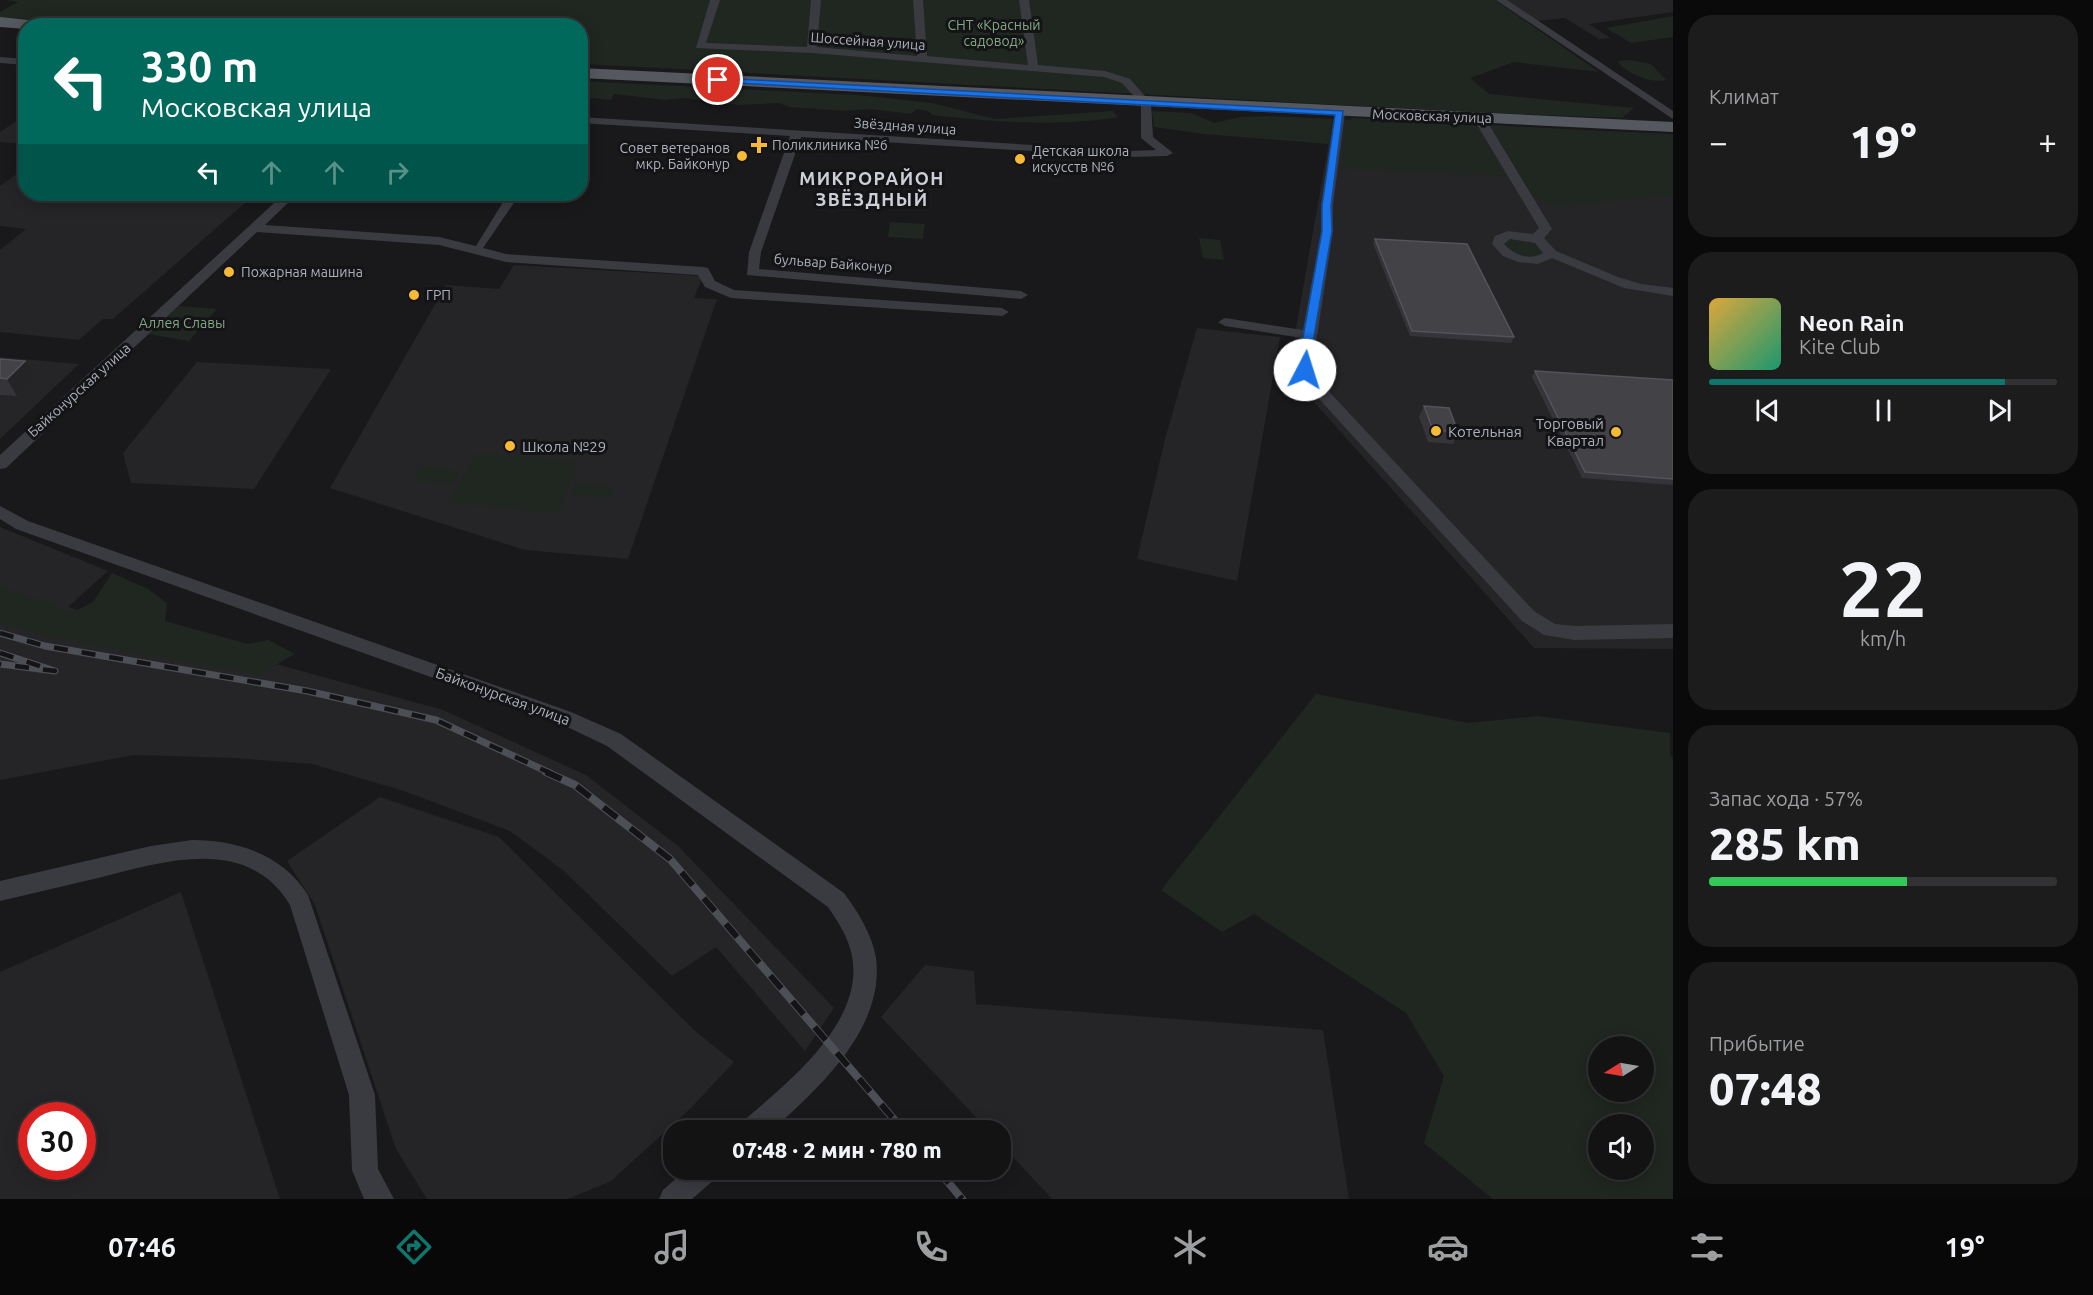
<!DOCTYPE html>
<html lang="ru">
<meta charset="utf-8">
<style>
:root{--surface:#131314;--page:#1c1c1d;--text:#f1f3f6;--muted:#9d9ea0;--line:#323234;--accent:#0f766e}
body{margin:0;font-family:Ubuntu,sans-serif;background:var(--page);color:var(--text);height:100vh;display:flex;flex-direction:column;font-size:22px;white-space:nowrap}
*{box-sizing:border-box;margin:0}
p{font-size:20px;color:var(--muted)}
.icon{flex:none;width:33px;height:33px;fill:none;stroke:currentColor;stroke-width:2;stroke-linecap:round;stroke-linejoin:round}
.map{position:relative;flex:1;overflow:hidden}
.side{display:flex;flex-direction:column;gap:15px;padding:15px;background:#0a0a0b;width:420px}
.side>*{flex:none}
.guide{position:absolute;left:18px;top:18px;width:570px;height:183px;border-radius:24px;box-shadow:0 3px 15px #0003,0 0 0 2px var(--line);background:#00695c;color:#fff;overflow:hidden}
.needle{width:39px;rotate:259deg}
.controls{position:absolute;left:1588px;top:1036px;display:grid;gap:12px}
.controls a{display:grid;place-items:center;width:66px;height:66px;border-radius:50%;background:var(--surface);box-shadow:0 3px 15px #0003,0 0 0 2px var(--line);font-size:30px}
.speed{position:absolute;left:18px;top:1102px;display:flex;gap:12px;font-size:30px;font-weight:700;text-align:center}
.speed>*{display:grid;place-content:center;width:78px;height:78px;border-radius:50%;background:var(--surface);box-shadow:0 3px 15px #0003,0 0 0 2px var(--line);line-height:1}
.speed .limit{border:9px solid #d22;background:#fff;color:#111}
.pin{position:absolute;display:grid;place-items:center;width:51px;height:51px;color:#fff;margin:-26px;border:3px solid #fff;border-radius:50%;box-shadow:0 2px 6px #0007}
.me{position:absolute;width:66px;margin:-33px;rotate:5deg;stroke-linejoin:round;filter:drop-shadow(0 0 4px #0008)}
.turn{display:flex;align-items:center;gap:21px;height:126px;padding:0 24px;font-size:27px}
.turn .icon{width:78px;height:78px;stroke-width:2.5}
.turn b{display:block;font-size:42px;line-height:51px}
.lanes{display:flex;align-items:center;height:57px;padding:0 24px;background:#0003;justify-content:center;gap:30px;direction:ltr}
.lanes .off{opacity:.35}
.big{font-size:45px;font-weight:800;line-height:1.1}
.side .tile{flex:1;display:flex;flex-direction:column;justify-content:center;gap:9px;min-width:0;padding:0 21px;border-radius:24px;background:var(--page)}
.side .dial{align-items:center;gap:0}
.dial b{font-size:78px;line-height:1}
.song{display:flex;align-items:center;gap:18px}
.cover{width:72px;height:72px;border-radius:9px;background:linear-gradient(135deg,hsl(40 70% 55%),hsl(160 70% 35%))}
.played{height:6px;border-radius:3px;background:linear-gradient(90deg,var(--accent) 85%,var(--line) 85%)}
.keys{display:flex;justify-content:space-around;direction:ltr}
.heat{display:flex;justify-content:space-between;align-items:center;font-size:33px;direction:ltr}
.charge{height:9px;border-radius:4px;background:linear-gradient(90deg,#34c759 57%,var(--line) 0)}
.trip{position:absolute;left:663px;top:1120px;width:348px;height:60px;border-radius:24px;background:var(--surface);box-shadow:0 3px 15px #0003,0 0 0 2px var(--line);font-weight:800;line-height:60px;text-align:center}
.tabs{display:flex;height:96px;justify-content:space-around;align-items:center;background:#080808;color:var(--muted)}
.tabs .icon{width:42px;height:42px}
.tabs .active{color:var(--accent)}
.tabs b{font-size:27px;color:var(--text)}
main{display:flex;flex:1;min-height:0}
.map>svg:first-child{display:block}
.built{fill:#252528;fill-rule:evenodd}
.green{fill:#1f2720;fill-rule:evenodd}
.lines{fill:none;stroke-linecap:round;stroke-linejoin:round}
.street{fill:#3a3b41;fill-rule:evenodd}
.primary{fill:#565860;fill-rule:evenodd}
.rail-far1-casing{stroke:#4d4f56;stroke-width:7}
.rail-casing{stroke:#4d4f56;stroke-width:8}
.rail-far1{stroke:#141416;stroke-width:4.5;stroke-dasharray:14;stroke-linecap:butt}
.rail{stroke:#141416;stroke-width:6;stroke-dasharray:17;stroke-linecap:butt}
.wall{fill:#353539}
.shaded-wall{fill:#242427}
.building{fill:#424247;stroke:#525459;stroke-width:1.5}
.route{fill:#1a73e8;stroke:#114b97;stroke-width:1.5}
.poi-dot{fill:#f7ba36;stroke:#141416;stroke-width:2}
.labels{text-anchor:middle;dominant-baseline:central;stroke-width:6;stroke-linejoin:round;paint-order:stroke}
.far-park-label{font-size:14px;fill:#82a785;stroke:#141416}
.far-street-label{font-size:14px;fill:#abb0bb;stroke:#141416}
.far-poi-label{font-size:14px;fill:#abb0bb;stroke:#141416;text-anchor:start}
.poi-label{font-size:15px;fill:#abb0bb;stroke:#141416;text-anchor:start}
.street-label{font-size:15px;fill:#abb0bb;stroke:#141416}
.far-district-label{font-size:18px;font-weight:bold;letter-spacing:1.5px;fill:#cccfd7;stroke:#141416}
</style>
<main>
<div class="map">
<svg width="1673" height="1199" viewBox="0 0 1673 1199">
<rect width="100%" height="100%" fill="#19191b"/>
<!-- built -->
<path class="built" d="M 1504,0 L 1673,0 L 1673,12 L 1589,24 L 1610,38 L 1599,39 L 1565,18 L 1536,21 Z
M 25,115 L 25,144 L 0,142 L 0,132 Z
M 1333,119 L 1673,134 L 1673,649 L 1534,648 L 1288,373 Z
M 25,168 L 26,194 L 255,194 L 113,319 L 103,319 L 79,340 L 0,332 L 0,250 L 26,229 L 0,226 L 0,186 Z
M 514,265 L 703,276 L 694,298 L 717,299 L 628,559 L 525,550 L 330,488 L 446,285 L 499,289 Z
M 1197,328 L 1280,337 L 1237,581 L 1137,559 L 1165,439 Z
M 0,357 L 79,364 L 0,439 Z
M 197,362 L 331,369 L 254,489 L 131,483 L 123,453 Z
M 0,527 L 108,571 L 68,607 L 443,710 L 586,775 L 678,846 L 834,1008 L 805,1051 L 716,947 L 672,976 L 564,871 L 510,831 L 404,791 L 312,764 L 235,758 L 134,755 L 0,780 Z
M 380,797 L 499,837 L 695,1031 L 734,1062 L 690,1109 L 611,1181 L 568,1199 L 427,1199 L 396,1149 L 315,905 L 287,861 Z
M 181,892 L 280,1199 L 0,1199 L 0,972 ZM 32,1116 L 82,1116 L 82,1167 L 32,1167 Z
M 925,965 L 974,971 L 976,1004 L 1323,1030 L 1349,1199 L 1052,1199 L 1001,1144 L 1000,1131 L 989,1131 L 881,1017 Z"/>
<!-- green -->
<path class="green" d="M 4,0 L 1495,0 L 1599,72 L 1514,62 L 1470,78 L 1489,94 L 1634,108 L 1622,118 L 1490,113 L 581,64 L 580,26 L 90,26 L 0,18 L 0,12 L 18,2 Z
M 1673,16 L 1673,37 L 1631,43 L 1606,28 Z
M 1630,60 L 1651,64 L 1666,80 C 1653,84 1624,73 1618,61 Z
M 580,81 L 858,95 L 932,103 L 995,119 L 1113,111 L 1118,117 C 1064,127 988,122 933,115 L 928,111 L 917,109 L 911,114 L 871,109 L 844,111 L 789,107 L 779,103 L 739,105 L 684,98 L 665,100 L 614,94 L 611,100 L 581,97 Z
M 1152,111 L 1191,113 L 1214,123 L 1241,117 L 1268,116 L 1333,119 L 1329,144 L 1204,134 L 1154,127 Z
M 1353,118 L 1465,122 L 1475,126 L 1506,176 L 1342,169 L 1345,126 Z
M 1490,125 L 1673,135 L 1673,195 L 1569,206 L 1552,206 L 1532,195 Z
M 890,222 L 925,224 L 923,239 L 888,237 Z
M 1199,238 L 1220,240 L 1224,260 L 1203,258 Z
M 1512,238 L 1532,240 L 1544,250 L 1543,254 C 1527,260 1515,254 1503,244 Z
M 179,306 L 217,309 L 189,341 L 148,334 Z
M 476,453 L 580,462 L 557,513 L 448,503 Z
M 421,466 L 460,470 L 452,484 L 412,481 Z
M 576,483 L 613,486 L 608,498 L 571,494 Z
M 112,573 L 148,589 L 167,603 L 165,621 L 248,644 L 268,640 L 295,654 L 259,675 L 48,637 L 0,623 L 0,586 L 55,604 L 70,614 L 93,602 Z
M 1316,694 L 1468,723 L 1538,716 L 1670,733 L 1670,756 L 1673,757 L 1673,1199 L 1493,1199 L 1424,1143 L 1444,1076 L 1406,1013 L 1254,914 L 1222,932 L 1161,890 ZM 1599,1047 L 1644,1047 L 1644,1092 L 1599,1092 ZM 1599,1125 L 1644,1125 L 1644,1170 L 1599,1170 Z"/>
<g class="lines">
<!-- street -->
<path class="street" d="M 710,0 L 720,0 L 706,43 L 807,47 L 811,0 L 821,0 L 817,47 L 917,56 L 913,0 L 923,0 L 927,56 L 1028,65 L 1019,0 L 1029,0 L 1038,65 L 1105,71 L 1130,79 L 1151,103 L 1153,137 L 1173,153 L 1167,156 L 1130,157 L 801,137 L 761,252 L 759,269 L 1021,291 L 1028,295 L 1021,299 L 747,275 L 749,252 L 790,136 L 580,123 L 580,117 L 1130,151 L 1156,150 L 1141,138 L 1141,104 L 1122,83 L 1104,77 L 812,53 L 696,48 Z
M 1496,0 L 1507,0 L 1673,111 L 1673,119 Z
M 0,57 L 26,59 L 26,65 L 0,63 Z
M 1340,110 L 1345,113 L 1333,205 L 1333,231 L 1312,370 L 1321,383 L 1534,611 L 1555,624 L 1575,626 L 1673,624 L 1673,638 L 1575,640 L 1544,635 L 1522,621 L 1310,389 L 1298,370 L 1302,338 L 1225,326 L 1218,322 L 1225,318 L 1303,330 L 1321,231 L 1321,205 L 1335,113 Z
M 1479,115 L 1485,118 L 1552,229 L 1544,238 L 1556,251 L 1618,277 L 1641,284 L 1673,288 L 1673,296 L 1624,288 L 1552,258 L 1538,264 L 1518,262 L 1503,256 L 1492,244 L 1495,236 L 1508,231 L 1533,234 L 1539,228 L 1473,118 ZM 1510,239 L 1535,243 L 1543,253 C 1530,261 1514,255 1504,244 Z
M 284,194 L 297,194 L 265,225 L 439,237 L 476,246 L 508,194 L 520,194 L 483,248 L 506,254 L 703,267 L 708,268 L 715,281 L 734,290 L 1002,308 L 1009,312 L 1002,316 L 731,298 L 705,287 L 698,275 L 506,262 L 439,245 L 257,232 L 6,468 L 0,469 L 0,455 Z
M 0,506 L 28,521 L 571,712 L 621,734 L 844,893 C 858,912 872,934 876,958 C 885,1029 818,1089 771,1131 L 738,1131 L 742,1122 C 786,1084 865,1023 852,956 C 848,937 839,923 828,907 L 607,746 L 557,722 L 16,529 L 0,519 Z
M 192,840 C 238,840 283,855 308,895 L 375,1095 L 378,1169 L 394,1199 L 364,1199 L 352,1170 L 349,1095 L 290,905 C 247,834 163,862 98,878 C 65,886 33,893 0,901 L 0,881 L 151,846 Z
M 686,1170 L 719,1170 L 715,1179 L 692,1199 L 659,1199 L 663,1190 Z"/>
<!-- primary -->
<path class="primary" d="M 0,17 L 37,21 L 44,26 L 26,26 L 26,29 L 0,27 Z
M 580,68 L 1673,122 L 1673,132 L 580,78 Z"/>
<!-- rail-far1 casing -->
<g class="rail-far1-casing">
<path id="rail-far1" d="M 0,633 L 45,646 L 307,691 L 436,720 L 550,773
M 0,653 L 55,671 L 0,664"/>
</g>
<!-- rail casing -->
<g class="rail-casing">
<path id="rail" d="M 546,772 L 575,785 L 670,859 L 904,1131
M 938,1170 L 962,1199"/>
</g>
<!-- rail-far1 -->
<use href="#rail-far1" class="rail-far1"/>
<!-- rail -->
<use href="#rail" class="rail"/>
</g>
<!-- wall -->
<path class="wall" d="M 1375,239 L 1514,337 L 1511,343 L 1410,336 L 1373,244 Z
M 0,359 L 35,378 L 17,396 L 0,395 Z
M 1535,371 L 1673,380 L 1673,485 L 1582,478 L 1532,377 Z
M 1424,406 L 1458,432 L 1453,444 L 1428,442 L 1419,417 Z"/>
<!-- shaded-wall -->
<path class="shaded-wall" d="M 25,361 L 35,378 L 17,396 L 7,379 Z"/>
<!-- building -->
<path class="building" d="M 1375,239 L 1467,244 L 1514,337 L 1412,331 Z
M 0,359 L 25,361 L 7,379 L 0,378 Z
M 1535,371 L 1673,380 L 1673,479 L 1585,472 Z
M 1424,406 L 1449,408 L 1458,432 L 1433,430 Z"/>
<!-- route -->
<path class="route" d="M 718,78 L 1343,111 L 1331,206 L 1332,231 L 1311,354 L 1311,370 L 1305,373 L 1300,370 L 1300,354 L 1322,231 L 1322,206 L 1335,115 L 715,82 Z"/>
<!-- markers -->
<g class="poi-dot">
<path d="M756 136h6v6h6v6h-6v6h-6v-6h-6v-6h6z"/>
<circle cx="742" cy="156" r="6"/>
<circle cx="1020" cy="159" r="6"/>
<circle cx="229" cy="272" r="6"/>
<circle cx="414" cy="295" r="6"/>
<circle cx="1436" cy="431" r="6"/>
<circle cx="1616" cy="432" r="6"/>
<circle cx="510" cy="446" r="6"/>
</g>
<g class="labels">
<!-- far-park labels -->
<g class="far-park-label">
<text x="994" y="25">СНТ «Красный<tspan x="994" dy="16">садовод»</tspan></text>
<text x="182" y="323">Аллея Славы</text>
</g>
<!-- far-street labels -->
<g class="far-street-label">
<text transform="translate(868 41) rotate(4)">Шоссейная улица</text>
<text transform="translate(1432 116) rotate(2)">Московская улица</text>
<text transform="translate(905 126) rotate(4)">Звёздная улица</text>
<text transform="translate(833 263) rotate(4)">бульвар Байконур</text>
<text transform="translate(79 390) rotate(-42)">Байконурская улица</text>
</g>
<!-- far-poi labels -->
<g class="far-poi-label">
<text x="772" y="145">Поликлиника №6</text>
<text x="730" y="148" text-anchor="end">Совет ветеранов<tspan x="730" dy="16">мкр. Байконур</tspan></text>
<text x="1032" y="151">Детская школа<tspan x="1032" dy="16">искусств №6</tspan></text>
<text x="241" y="272">Пожарная машина</text>
<text x="426" y="295">ГРП</text>
</g>
<!-- poi labels -->
<g class="poi-label">
<text x="1604" y="423" text-anchor="end">Торговый<tspan x="1604" dy="17">Квартал</tspan></text>
<text x="1448" y="431">Котельная</text>
<text x="522" y="446">Школа №29</text>
</g>
<!-- street labels -->
<g class="street-label">
<text transform="translate(503 696) rotate(20)">Байконурская улица</text>
</g>
<!-- far-district labels -->
<g class="far-district-label">
<text x="872" y="178">МИКРОРАЙОН<tspan x="872" dy="21">ЗВЁЗДНЫЙ</tspan></text>
</g>
</g>
</svg>
<div class="controls">
<a><svg class="needle" viewBox="-14 -14 28 28"><path d="M0-13l5 13h-10z" fill="#e53935"/><path d="M0 13l5-13h-10z" fill="#9d9ea0"/></svg></a>
<a><svg class="icon" aria-label="sound" viewBox="0 0 24 24"><path d="M4 9h4l5-4v14l-5-4H4zM17 9q2 3 0 6"/></svg></a>
</div>
<div class="speed"><div class="limit">30</div></div>
<div class="pin" style="left:718px;top:80px;background:#d93025"><svg class="icon" aria-label="arrive" viewBox="0 0 24 24"><path d="M6 21V4h12l-3 4 3 4H6"/></svg></div>
<svg class="me" style="left:1305px;top:370px" viewBox="-20 -20 40 40"><circle r="19" fill="#fff"/><path d="M0-13L10 11 0 6-10 11z" fill="#1a73e8"/></svg>
<div class="trip">07:48 · 2 мин · 780 m</div>
<div class="guide">
<div class="turn"><svg class="icon" aria-label="left" viewBox="0 0 24 24"><path d="M17 20v-9H6M10 6l-5 5 5 5"/></svg><div><b>330 m</b>Московская улица</div></div>
<div class="lanes"><svg class="icon" aria-label="left" viewBox="0 0 24 24"><path d="M17 20v-9H6M10 6l-5 5 5 5"/></svg><svg class="icon off" aria-label="ahead" viewBox="0 0 24 24"><path d="M12 20V5M6 11l6-6 6 6"/></svg><svg class="icon off" aria-label="ahead" viewBox="0 0 24 24"><path d="M12 20V5M6 11l6-6 6 6"/></svg><svg class="icon off" aria-label="right" viewBox="0 0 24 24"><path d="M7 20v-9h11M14 6l5 5-5 5"/></svg></div>
</div>
</div>
<section class="side">
<div class="tile"><p>Климат</p>
<div class="heat"><a>−</a><b class="big">19°</b><a>+</a></div>
</div>
<div class="tile">
<div class="song"><i class="cover"></i><div><b>Neon Rain</b><p>Kite Club</p></div></div>
<div class="played"></div>
<div class="keys"><svg class="icon" aria-label="previous" viewBox="0 0 24 24"><path d="M18 5L8 12l10 7zM5 5v14"/></svg><svg class="icon" aria-label="pause" viewBox="0 0 24 24"><path d="M8 5v14M16 5v14"/></svg><svg class="icon" aria-label="next" viewBox="0 0 24 24"><path d="M6 5l10 7-10 7zM19 5v14"/></svg></div>
</div>
<div class="tile dial"><b>22</b><p>km/h</p></div>
<div class="tile"><p>Запас хода · 57%</p><b class="big">285 km</b><div class="charge"></div></div>
<div class="tile"><p>Прибытие</p><b class="big">07:48</b></div>
</section>
</main>
<nav class="tabs">
<b>07:46</b>
<svg class="icon active" aria-label="directions" viewBox="0 0 24 24"><path d="M12 3l9 9-9 9-9-9zM9 14v-3h6M13 9l2 2-2 2"/></svg>
<svg class="icon" aria-label="music" viewBox="0 0 24 24"><path d="M9 18V5l10-2v13"/><circle cx="6" cy="18" r="3"/><circle cx="16" cy="16" r="3"/></svg>
<svg class="icon" aria-label="phone" viewBox="0 0 24 24"><path d="M5 4h4l2 5-3 2q2 4 5 5l2-3 5 2v4C11 20 4 13 5 4z"/></svg>
<svg class="icon" aria-label="climate" viewBox="0 0 24 24"><path d="M12 3v18M4 7l16 10M4 17L20 7"/></svg>
<svg class="icon" aria-label="car" viewBox="0 0 24 24"><path d="M5 17H2v-5l4-1 3-4h7l3 4 3 1v5h-3M9 17h6M6 11h13"/><circle cx="7" cy="17" r="2"/><circle cx="17" cy="17" r="2"/></svg>
<svg class="icon" aria-label="filters" viewBox="0 0 24 24"><path d="M4 7h16M4 17h16"/><circle cx="9" cy="7" r="2"/><circle cx="15" cy="17" r="2"/></svg>
<b>19°</b>
</nav>
